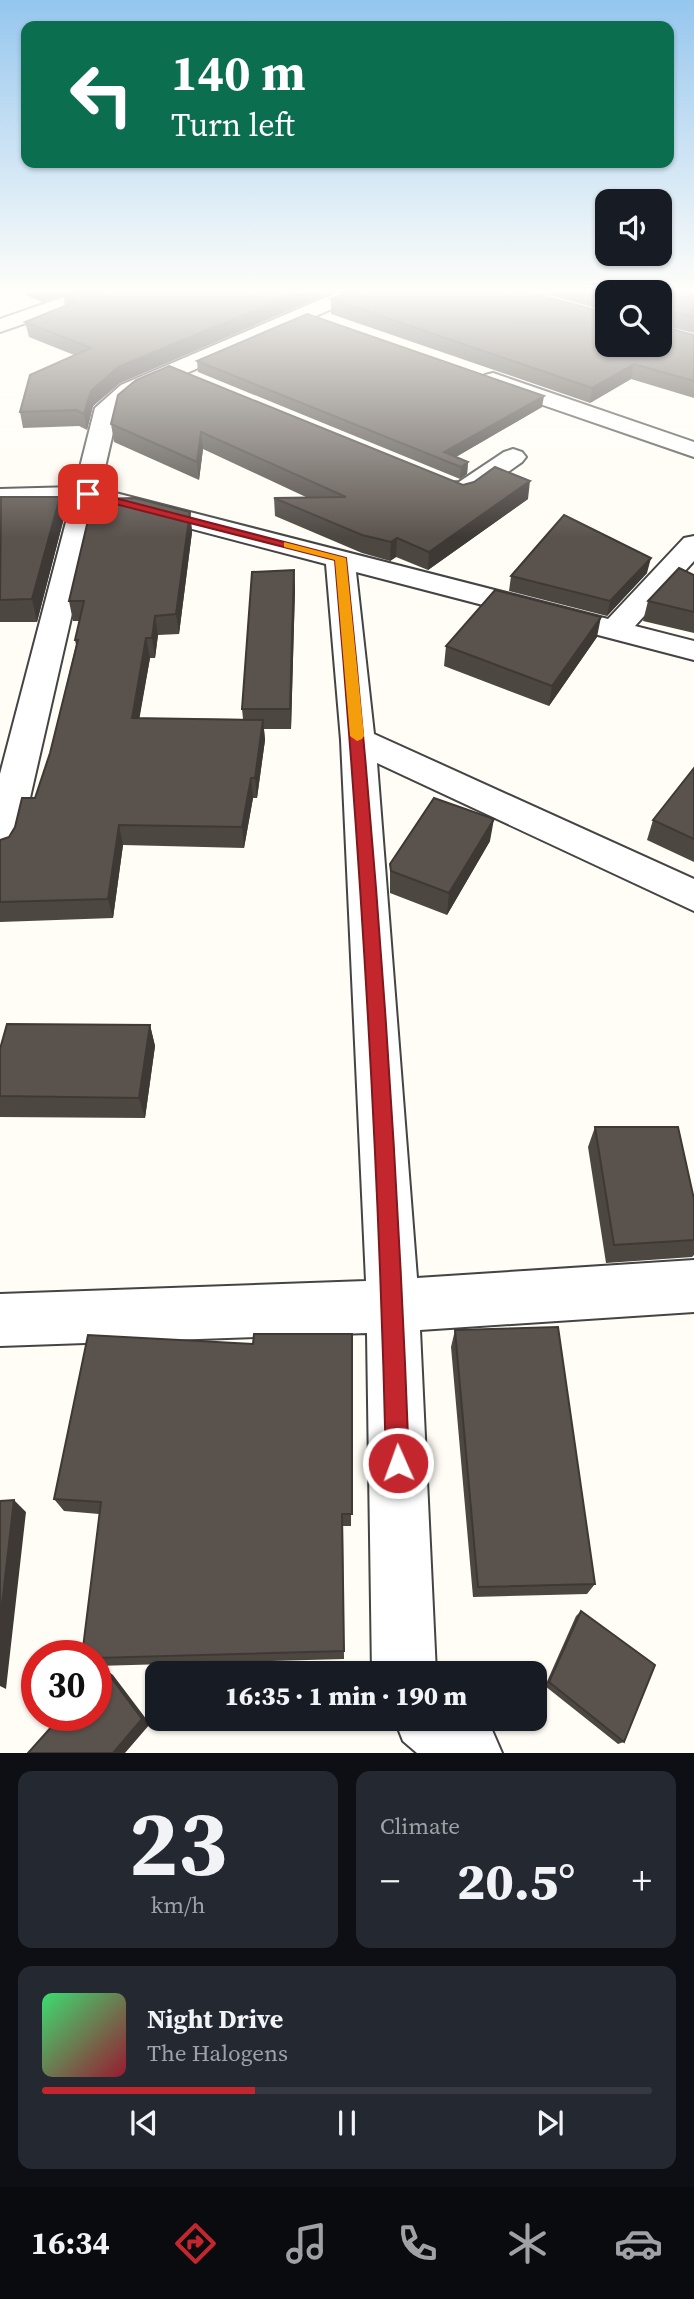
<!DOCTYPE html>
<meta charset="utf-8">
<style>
:root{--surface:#171b24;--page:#242831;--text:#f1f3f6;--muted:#9ea1a6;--line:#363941;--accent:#c4262e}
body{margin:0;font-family:"Source Serif 4",serif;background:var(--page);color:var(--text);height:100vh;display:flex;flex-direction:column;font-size:26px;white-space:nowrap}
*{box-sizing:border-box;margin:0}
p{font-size:23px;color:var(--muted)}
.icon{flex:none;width:38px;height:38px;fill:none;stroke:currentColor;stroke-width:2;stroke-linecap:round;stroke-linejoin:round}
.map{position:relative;height:1753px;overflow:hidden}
.details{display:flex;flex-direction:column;gap:18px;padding:18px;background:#0d0f14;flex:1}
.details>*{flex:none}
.hud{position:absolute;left:21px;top:21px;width:653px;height:147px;border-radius:14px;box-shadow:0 2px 5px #0004;background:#0b6e4f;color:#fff;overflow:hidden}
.buttons{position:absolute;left:595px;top:189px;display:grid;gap:14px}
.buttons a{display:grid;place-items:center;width:77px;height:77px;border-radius:14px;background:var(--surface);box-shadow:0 2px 5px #0004;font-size:35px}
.speed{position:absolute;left:21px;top:1640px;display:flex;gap:14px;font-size:35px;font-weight:700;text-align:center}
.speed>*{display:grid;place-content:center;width:91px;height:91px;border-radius:50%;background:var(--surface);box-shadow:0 2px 5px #0004;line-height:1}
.speed .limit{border:10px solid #d22;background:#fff;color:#111}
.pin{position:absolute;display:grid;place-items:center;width:60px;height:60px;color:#fff;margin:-30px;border-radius:14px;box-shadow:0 4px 10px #0006}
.me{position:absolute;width:77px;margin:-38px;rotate:358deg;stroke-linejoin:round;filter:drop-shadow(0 0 5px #0008)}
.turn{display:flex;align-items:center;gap:24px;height:147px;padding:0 35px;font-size:32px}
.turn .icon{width:91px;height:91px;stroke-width:2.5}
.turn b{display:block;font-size:49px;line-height:60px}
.big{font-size:52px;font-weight:800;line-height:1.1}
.details .tile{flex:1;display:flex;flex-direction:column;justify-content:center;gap:10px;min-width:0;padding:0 24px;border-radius:14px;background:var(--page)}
.details .dial{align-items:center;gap:0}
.dial b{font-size:91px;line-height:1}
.song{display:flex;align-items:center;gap:21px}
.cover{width:84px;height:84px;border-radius:10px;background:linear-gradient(135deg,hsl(140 70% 55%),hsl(350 70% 35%))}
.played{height:7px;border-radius:4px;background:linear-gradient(90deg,var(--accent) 35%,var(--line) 35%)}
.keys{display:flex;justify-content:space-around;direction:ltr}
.heat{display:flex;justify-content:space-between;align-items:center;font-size:38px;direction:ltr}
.details .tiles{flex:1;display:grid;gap:18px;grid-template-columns:1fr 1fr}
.tile:last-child{grid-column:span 2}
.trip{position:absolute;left:145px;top:1661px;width:402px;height:70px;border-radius:14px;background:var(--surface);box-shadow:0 2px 5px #0004;font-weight:800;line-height:70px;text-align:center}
.dock{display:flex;height:112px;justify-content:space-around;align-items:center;background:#090b0e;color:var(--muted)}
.dock .icon{width:49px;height:49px}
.dock .selected{color:var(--accent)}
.dock b{font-size:32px;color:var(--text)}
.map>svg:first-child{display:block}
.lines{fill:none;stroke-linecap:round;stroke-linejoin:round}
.street-casing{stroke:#444;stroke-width:4}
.street{fill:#fff;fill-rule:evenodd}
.wall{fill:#4d4742}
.shaded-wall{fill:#3f3936}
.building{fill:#5a524d;stroke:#3f3936;stroke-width:2}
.route{fill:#c4262e;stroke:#7f191e;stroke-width:2}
.slow{fill:#f59e0b}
</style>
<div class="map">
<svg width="694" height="1753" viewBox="0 0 694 1753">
<rect width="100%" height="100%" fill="#fffdf5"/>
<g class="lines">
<!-- street casing -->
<g class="street-casing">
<path id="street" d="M 75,293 L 104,293 L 101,297 L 0,332 L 0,319 Z
M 336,293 L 362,293 L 359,297 L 137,395 L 118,411 L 100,489 L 608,619 L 684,538 L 694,536 L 694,561 L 635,626 L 694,641 L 694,660 L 356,572 L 374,734 L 694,879 L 694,911 L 377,763 L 417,1278 L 694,1260 L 694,1312 L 420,1330 L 436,1673 L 372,1673 L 367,1333 L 0,1346 L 0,1294 L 366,1281 L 341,740 L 326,564 L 97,504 L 19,846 L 13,856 L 0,860 L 0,774 L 71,503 L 0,505 L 0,489 L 75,487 L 95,408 L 121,385 Z
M 493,373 L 694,442 L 694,457 L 485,385 L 482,380 L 485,375 Z
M 513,449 L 522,452 L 526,457 L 522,462 L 471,498 C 460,500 448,499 441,489 L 445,483 L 459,482 L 504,452 Z
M 394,1718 L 479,1718 L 492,1730 L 502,1753 L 417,1753 L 403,1741 Z"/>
</g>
<!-- street -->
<use href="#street" class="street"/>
</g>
<!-- wall -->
<path class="wall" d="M 21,293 L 68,293 L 42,302 Z
M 77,293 L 330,293 L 120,383 L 93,406 L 87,430 L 79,426 L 23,428 L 20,412 L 74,355 L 29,337 L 25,322 L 65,306 L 64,297 Z
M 541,293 L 607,293 L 607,311 Z
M 660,293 L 694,293 L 694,333 L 661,325 L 661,326 L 694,335 L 694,398 L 631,379 L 590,403 L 331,314 L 331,299 L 607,345 Z
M 197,361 L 542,407 L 456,457 L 468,462 L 467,474 L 460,479 L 198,372 Z
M 118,395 L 463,485 L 528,499 L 428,570 L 396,557 L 390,561 L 362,553 L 275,516 L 274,498 L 308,498 L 203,449 L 199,480 L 114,442 L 111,424 Z
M 60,497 L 64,518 L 37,622 L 0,622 L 0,499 Z
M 190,512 L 192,532 L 179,634 L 158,635 L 155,658 L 150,658 L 139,718 L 243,719 L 242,709 L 294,570 L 295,589 L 291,729 L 264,729 L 265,740 L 257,798 L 253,798 L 244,848 L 123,845 L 113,918 L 0,922 L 0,840 L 9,837 L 35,798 L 50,753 L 76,645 L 75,640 L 80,621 L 73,621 L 69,601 Z
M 647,573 L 607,616 L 509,591 L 511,576 Z
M 694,575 L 694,633 L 643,621 L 648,601 Z
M 597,637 L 549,706 L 444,666 L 446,646 Z
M 694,768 L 694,862 L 647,840 L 653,820 Z
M 490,841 L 447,915 L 390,893 L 390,864 Z
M 150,1025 L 155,1046 L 145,1118 L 0,1117 L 0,1049 Z
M 595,1127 L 694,1199 L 694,1255 L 692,1257 L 606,1263 L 588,1147 Z
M 455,1330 L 595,1584 L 587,1594 L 473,1597 L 451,1347 Z
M 352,1334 L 351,1526 L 343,1526 L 344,1659 L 96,1666 L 99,1514 L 64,1511 L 54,1499 L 253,1344 Z
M 581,1611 L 624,1742 L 618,1744 L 545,1686 L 576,1616 Z"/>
<!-- shaded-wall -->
<path class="shaded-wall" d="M 40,293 L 68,293 L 42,302 Z
M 296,293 L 330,293 L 120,383 L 93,406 L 87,430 L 84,414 L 91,391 L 118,367 Z
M 634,364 L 631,379 L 590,403 L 592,388 Z
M 544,396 L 542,407 L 447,462 L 444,452 Z
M 201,432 L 203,449 L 199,480 L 197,462 Z
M 468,462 L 467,474 L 460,479 L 461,467 Z
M 530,481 L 528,499 L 428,570 L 429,552 Z
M 60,497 L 64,518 L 37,622 L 32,599 Z
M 190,512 L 192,532 L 179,634 L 176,614 Z
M 397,538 L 396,557 L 390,561 L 391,542 Z
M 651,558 L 647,573 L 607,616 L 610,601 Z
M 294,570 L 295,589 L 291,729 L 290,709 Z
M 155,616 L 158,635 L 155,658 L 152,638 Z
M 601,617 L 597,637 L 549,706 L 552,686 Z
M 146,638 L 150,658 L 136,738 L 132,718 Z
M 263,720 L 265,740 L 257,798 L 255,778 Z
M 251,778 L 253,798 L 244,848 L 242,827 Z
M 494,819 L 490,841 L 447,915 L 449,893 Z
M 119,825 L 123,845 L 113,918 L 108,899 Z
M 150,1025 L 155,1046 L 145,1118 L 139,1098 Z
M 14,1500 L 26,1512 L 6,1689 L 0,1686 L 0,1622 Z
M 104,1668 L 113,1675 L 150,1724 L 125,1753 L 113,1753 Z"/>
<!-- building -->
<path class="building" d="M 77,293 L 296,293 L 118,367 L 91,391 L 84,414 L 76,410 L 20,412 L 30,375 L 91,348 L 25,322 L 75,302 L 64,297 Z
M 344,293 L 532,293 L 607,313 L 607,345 L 660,345 L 660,293 L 694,293 L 694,317 L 664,310 L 660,312 L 661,326 L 694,335 L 694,381 L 634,364 L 592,388 L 331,299 Z
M 596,293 L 607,293 L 607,296 Z
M 307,314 L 544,396 L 444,452 L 468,462 L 461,467 L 197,361 Z
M 169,366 L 463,485 L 474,482 L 495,467 L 530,481 L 429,552 L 397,538 L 391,542 L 362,535 L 274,498 L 346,497 L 201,432 L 197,462 L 111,424 L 118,395 L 136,380 Z
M 1,497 L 60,497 L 32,599 L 0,600 Z
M 135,498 L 190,512 L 176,614 L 155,616 L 152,638 L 146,638 L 132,718 L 263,720 L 255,778 L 251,778 L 242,827 L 119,825 L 108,899 L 0,902 L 0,840 L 9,837 L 15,827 L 22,798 L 35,798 L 50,753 L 78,640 L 75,640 L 84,601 L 69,601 L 93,499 Z
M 564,515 L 651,558 L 610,601 L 511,576 Z
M 679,568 L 694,575 L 694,612 L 648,601 Z
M 294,570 L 290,709 L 242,709 L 252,572 Z
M 495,590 L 601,617 L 552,686 L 446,646 Z
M 694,768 L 694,839 L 653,820 Z
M 434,798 L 494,819 L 449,893 L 391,871 L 390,864 Z
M 7,1024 L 150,1025 L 139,1098 L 0,1096 L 0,1049 Z
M 595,1127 L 678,1127 L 694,1199 L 694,1240 L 614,1245 Z
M 558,1327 L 595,1584 L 478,1587 L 455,1330 Z
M 254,1334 L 352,1334 L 352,1514 L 342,1514 L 344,1651 L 96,1658 L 96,1656 L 82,1656 L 101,1502 L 54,1499 L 88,1335 L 253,1344 Z
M 14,1500 L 0,1622 L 0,1501 Z
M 581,1611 L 655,1665 L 624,1742 L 549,1682 Z
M 104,1668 L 142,1719 L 113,1753 L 28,1753 L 62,1715 L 96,1715 L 96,1676 Z"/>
<!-- sky -->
<linearGradient id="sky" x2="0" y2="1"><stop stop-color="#95c6ee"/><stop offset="0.54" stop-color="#fffefa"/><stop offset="1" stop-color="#fffefa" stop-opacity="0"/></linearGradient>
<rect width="694" height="538" fill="url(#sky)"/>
<!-- route -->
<path class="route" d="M 88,491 L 346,558 C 377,858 398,1161 409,1463 L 406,1472 L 398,1475 L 389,1472 L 386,1463 C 379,1162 361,860 335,560 L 84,496 L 83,494 Z"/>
<!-- slow -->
<path class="slow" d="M 284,542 L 346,558 L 364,736 L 362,739 L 357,741 L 350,736 L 335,560 L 284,547 Z"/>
</svg>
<div class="buttons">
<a><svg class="icon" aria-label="sound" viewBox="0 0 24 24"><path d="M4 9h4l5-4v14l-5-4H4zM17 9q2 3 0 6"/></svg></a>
<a><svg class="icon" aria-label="search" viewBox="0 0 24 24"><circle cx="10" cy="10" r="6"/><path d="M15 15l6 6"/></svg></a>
</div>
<div class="speed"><div class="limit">30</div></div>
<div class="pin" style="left:88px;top:494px;background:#d93025"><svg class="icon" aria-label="arrive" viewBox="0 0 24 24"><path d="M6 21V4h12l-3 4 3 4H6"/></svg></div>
<svg class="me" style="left:398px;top:1463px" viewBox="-20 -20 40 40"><circle r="17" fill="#c4262e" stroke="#fff" stroke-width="3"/><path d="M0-11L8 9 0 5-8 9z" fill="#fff"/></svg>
<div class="trip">16:35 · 1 min · 190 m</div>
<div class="hud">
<div class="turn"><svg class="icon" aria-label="left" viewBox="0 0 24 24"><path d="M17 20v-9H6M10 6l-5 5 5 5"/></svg><div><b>140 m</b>Turn left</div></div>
</div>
</div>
<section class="details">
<div class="tiles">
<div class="tile dial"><b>23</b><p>km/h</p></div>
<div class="tile"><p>Climate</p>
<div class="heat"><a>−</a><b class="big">20.5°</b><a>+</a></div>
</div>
<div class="tile">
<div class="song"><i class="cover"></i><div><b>Night Drive</b><p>The Halogens</p></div></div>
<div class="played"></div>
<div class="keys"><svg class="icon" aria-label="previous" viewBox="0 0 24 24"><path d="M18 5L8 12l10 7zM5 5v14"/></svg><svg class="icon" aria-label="pause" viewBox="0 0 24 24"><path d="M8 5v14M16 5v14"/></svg><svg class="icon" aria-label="next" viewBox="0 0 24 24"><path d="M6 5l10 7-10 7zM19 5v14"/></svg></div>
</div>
</div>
</section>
<nav class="dock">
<b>16:34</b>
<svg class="icon selected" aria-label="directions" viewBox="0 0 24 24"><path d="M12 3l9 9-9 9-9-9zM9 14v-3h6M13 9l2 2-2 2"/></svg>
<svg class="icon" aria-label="music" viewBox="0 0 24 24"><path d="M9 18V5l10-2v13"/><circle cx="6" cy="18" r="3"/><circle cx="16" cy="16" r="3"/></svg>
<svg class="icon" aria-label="phone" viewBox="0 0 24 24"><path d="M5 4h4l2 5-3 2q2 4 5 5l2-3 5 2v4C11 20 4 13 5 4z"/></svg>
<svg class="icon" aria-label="climate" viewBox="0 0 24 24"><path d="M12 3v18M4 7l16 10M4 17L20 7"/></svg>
<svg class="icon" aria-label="car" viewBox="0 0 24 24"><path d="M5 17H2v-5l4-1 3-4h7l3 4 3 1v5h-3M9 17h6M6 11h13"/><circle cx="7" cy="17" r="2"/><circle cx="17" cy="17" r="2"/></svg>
</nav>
